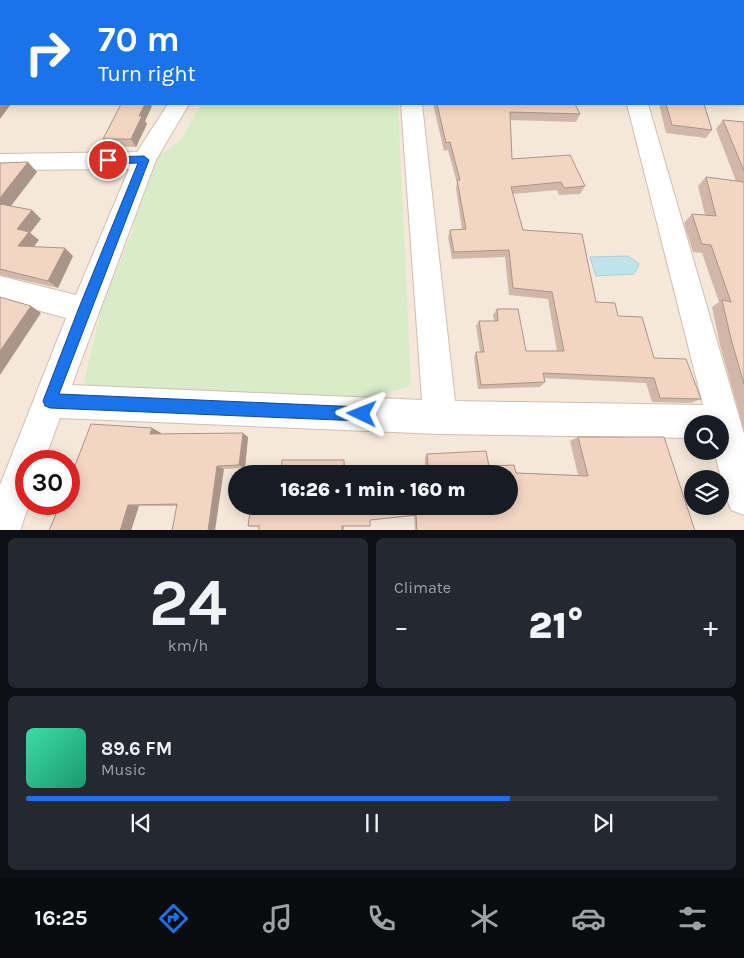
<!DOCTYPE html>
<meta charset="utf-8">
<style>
:root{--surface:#171b24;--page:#242831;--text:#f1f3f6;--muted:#9ea1a6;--line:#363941;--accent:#1a73e8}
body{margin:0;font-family:Karla,sans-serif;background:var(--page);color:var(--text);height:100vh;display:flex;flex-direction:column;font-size:19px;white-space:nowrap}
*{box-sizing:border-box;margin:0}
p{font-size:16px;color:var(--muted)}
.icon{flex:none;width:28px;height:28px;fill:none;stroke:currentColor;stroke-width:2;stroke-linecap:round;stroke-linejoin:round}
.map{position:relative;height:530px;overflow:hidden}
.side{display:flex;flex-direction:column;gap:8px;padding:8px;background:#0d0f14;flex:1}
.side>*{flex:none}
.hud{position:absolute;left:0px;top:0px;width:745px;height:105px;box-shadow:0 2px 12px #0003;background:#1a73e8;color:#fff;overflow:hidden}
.controls{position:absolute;left:684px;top:415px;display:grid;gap:10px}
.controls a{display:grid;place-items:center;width:45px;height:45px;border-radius:50%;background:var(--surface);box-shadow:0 2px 12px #0003;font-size:25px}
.speed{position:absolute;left:15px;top:450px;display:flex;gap:10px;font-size:25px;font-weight:700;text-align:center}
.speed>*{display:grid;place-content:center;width:65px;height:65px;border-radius:50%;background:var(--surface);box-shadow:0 2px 12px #0003;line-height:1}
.speed .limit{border:8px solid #d22;background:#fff;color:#111}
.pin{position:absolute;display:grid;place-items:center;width:42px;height:42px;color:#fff;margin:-21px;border:2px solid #fff;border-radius:50%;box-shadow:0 1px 5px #0007}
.me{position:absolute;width:55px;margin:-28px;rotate:272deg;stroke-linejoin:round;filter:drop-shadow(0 0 4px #0008)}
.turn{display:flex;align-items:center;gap:18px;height:105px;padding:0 15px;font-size:22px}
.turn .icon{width:65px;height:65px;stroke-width:2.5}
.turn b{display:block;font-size:35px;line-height:42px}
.big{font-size:38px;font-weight:800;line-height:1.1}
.side .card{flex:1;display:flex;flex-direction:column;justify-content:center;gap:8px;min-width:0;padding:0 18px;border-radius:8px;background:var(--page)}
.side .dial{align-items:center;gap:0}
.dial b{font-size:65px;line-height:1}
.song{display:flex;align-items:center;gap:15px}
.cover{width:60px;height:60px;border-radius:8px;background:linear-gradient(135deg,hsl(160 70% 55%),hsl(160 70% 35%))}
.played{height:5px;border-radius:2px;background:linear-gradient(90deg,var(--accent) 70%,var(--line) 70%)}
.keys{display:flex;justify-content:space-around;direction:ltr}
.heat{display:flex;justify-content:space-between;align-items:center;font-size:28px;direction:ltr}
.side .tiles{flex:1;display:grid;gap:8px;grid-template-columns:1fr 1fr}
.card:last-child{grid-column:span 2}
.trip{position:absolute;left:228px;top:465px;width:290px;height:50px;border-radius:25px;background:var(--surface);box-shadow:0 2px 12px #0003;font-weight:800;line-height:50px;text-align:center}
.menu{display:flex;height:80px;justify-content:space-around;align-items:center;background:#090b0e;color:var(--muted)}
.menu .icon{width:35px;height:35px}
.menu .active{color:var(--accent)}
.menu b{font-size:22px;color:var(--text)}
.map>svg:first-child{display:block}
.residential{fill:#f5e8da;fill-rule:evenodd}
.green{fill:#d8ecc9}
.water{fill:#bfe3e8;stroke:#a5d3da}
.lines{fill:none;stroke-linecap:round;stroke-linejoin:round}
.minor-casing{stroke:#d1beb0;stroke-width:2}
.minor{fill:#fff;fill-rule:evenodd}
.wall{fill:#d1b7a8}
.shaded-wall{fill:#aa9588}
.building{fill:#f3d5c3;stroke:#aa9588}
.route{fill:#1a73e8;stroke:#114b97}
</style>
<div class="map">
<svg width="744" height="531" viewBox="0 0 744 531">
<rect width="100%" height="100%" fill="#fdf6ec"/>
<!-- residential -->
<path class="residential" d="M 0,0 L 744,0 L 744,530 L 0,530 ZM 1,1 L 744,1 L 744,104 L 1,104 ZM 692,424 L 720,424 L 720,451 L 692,451 ZM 26,461 L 69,461 L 69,504 L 26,504 ZM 236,474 L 509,474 L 509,506 L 236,506 ZM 692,479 L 720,479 L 720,506 L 692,506 Z"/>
<!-- green -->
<path class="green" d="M 201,104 L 398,104 L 411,386 L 367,399 L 105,410 L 84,381 L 104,299 L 133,231 L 144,176 L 151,161 L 181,140 Z"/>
<!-- water -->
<path class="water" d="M 628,256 L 639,264 L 634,274 L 596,276 L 590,257 Z"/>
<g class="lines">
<!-- minor casing -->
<g class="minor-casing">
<path id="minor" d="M 394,0 L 412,0 L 412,1 L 395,1 Z
M 601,0 L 619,0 L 619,1 L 602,1 Z
M 168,104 L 189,104 L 156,160 L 72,385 L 422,400 L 401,104 L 422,104 L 455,401 L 703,405 L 627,104 L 648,104 L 744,434 L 744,515 L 731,510 L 726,497 L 714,451 L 720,451 L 720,424 L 692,424 L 692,438 L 440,434 L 60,418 L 44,461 L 26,461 L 26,504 L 29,504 L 20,531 L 0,531 L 0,485 L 66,318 L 0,300 L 0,276 L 76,295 L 129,169 L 0,170 L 0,154 L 137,152 Z"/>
</g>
<!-- minor -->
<use href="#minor" class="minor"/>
</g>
<!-- wall -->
<path class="wall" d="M 433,104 L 575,104 L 580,114 L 576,122 L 510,120 L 512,159 L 585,186 L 580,194 L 559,195 L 557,190 L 513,194 L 523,230 L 596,302 L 618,316 L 654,358 L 701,399 L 691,403 L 652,402 L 646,383 L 544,378 L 545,382 L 540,387 L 478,389 L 474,357 L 476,352 L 480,352 L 476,326 L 479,321 L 494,321 L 493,315 L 497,309 L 526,351 L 557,351 L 548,299 L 509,295 L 505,257 L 452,259 L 448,237 L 450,230 L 462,229 L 456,188 L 457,183 L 448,150 L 444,151 Z
M 659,104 L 704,104 L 712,130 L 706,138 L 666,133 Z
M 152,106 L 145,121 L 147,124 L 136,147 L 108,146 L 103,139 Z
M 723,120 L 744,122 L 744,431 L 720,345 L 712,307 L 719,302 L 702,253 L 693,252 L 684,223 L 692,214 L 705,215 L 698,186 L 706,177 L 736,181 L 716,129 Z
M 0,163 L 37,172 L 11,206 L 32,210 L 41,219 L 30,233 L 39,240 L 34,246 L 73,256 L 58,288 L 0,275 Z
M 152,428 L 161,433 L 160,434 L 248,437 L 245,468 L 224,469 L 177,506 L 139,506 L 49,531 Z
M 578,437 L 695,531 L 415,531 L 414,516 L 370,520 L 370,526 L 344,526 L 344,531 L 259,531 L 259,527 L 248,526 L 281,474 L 345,463 L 345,469 L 425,468 L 425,457 L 427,454 L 489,466 L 516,473 L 578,475 L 570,441 Z"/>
<!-- shaded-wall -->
<path class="shaded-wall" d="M 205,0 L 213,0 L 212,1 L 204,1 Z
M 1,56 L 1,73 L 0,75 L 0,57 Z
M 1,100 L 1,104 L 11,104 L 0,119 L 0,102 Z
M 145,104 L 150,104 L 152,106 L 145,121 L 147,124 L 136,147 L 131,139 L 139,116 Z
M 28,162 L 37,172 L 6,212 L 0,206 L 0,198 Z
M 32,210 L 41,219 L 30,233 L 39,240 L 28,254 L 18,246 L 17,229 Z
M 65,248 L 73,256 L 58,288 L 48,281 Z
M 31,306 L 41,313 L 0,375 L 0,351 Z
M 152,428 L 161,433 L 159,439 L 150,434 Z
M 243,433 L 248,437 L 245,468 L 239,465 Z
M 217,466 L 224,469 L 215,531 L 208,531 Z
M 128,505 L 139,506 L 131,531 L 120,531 Z"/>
<!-- building -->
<path class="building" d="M 0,0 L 205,0 L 204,1 L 1,1 L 1,56 L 0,57 Z
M 470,0 L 535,1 L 535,0 L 601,0 L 607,1 L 470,1 Z
M 627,0 L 680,0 L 680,1 L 627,1 Z
M 1,72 L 1,100 L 0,102 L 0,73 Z
M 121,104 L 145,104 L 139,116 L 142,116 L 131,139 L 103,139 Z
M 437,104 L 575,104 L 580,114 L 510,112 L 512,159 L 570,155 L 585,186 L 564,188 L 561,182 L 511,187 L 523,230 L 582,234 L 596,302 L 615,303 L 618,316 L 642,317 L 654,358 L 686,359 L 701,399 L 660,398 L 654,378 L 543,373 L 545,382 L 481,385 L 476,352 L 484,352 L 479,321 L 498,321 L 497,309 L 518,309 L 526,351 L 564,351 L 552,292 L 513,288 L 509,250 L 454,252 L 450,230 L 466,229 L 457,180 L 460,180 L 450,142 L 446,143 Z
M 666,104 L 704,104 L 712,130 L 672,125 Z
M 723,120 L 744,122 L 744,171 Z
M 28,162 L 0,198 L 0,163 Z
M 706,177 L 744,182 L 744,384 L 731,339 L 722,300 L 731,302 L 711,245 L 702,244 L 692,214 L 716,216 Z
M 0,204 L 32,210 L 17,229 L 29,232 L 18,246 L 65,248 L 48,281 L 0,269 Z
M 0,297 L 31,306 L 0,351 Z
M 91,424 L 152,428 L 150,434 L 243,433 L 239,465 L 217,466 L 208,531 L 172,531 L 177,504 L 128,505 L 120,531 L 49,531 L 60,504 L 69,504 L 69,481 Z
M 578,437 L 664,437 L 695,531 L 417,531 L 416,515 L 370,520 L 370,526 L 342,526 L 342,531 L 259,531 L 259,526 L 248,526 L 251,506 L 509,506 L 509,474 L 281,474 L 282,460 L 344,460 L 344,469 L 428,467 L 427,454 L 486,451 L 489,466 L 514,465 L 516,473 L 588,476 Z"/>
<!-- route -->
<path class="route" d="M 144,156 L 149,160 L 59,394 L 362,407 L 367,409 L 369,414 L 367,419 L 362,421 L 50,408 L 45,406 L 43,401 L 78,310 L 138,163 L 108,164 L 103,160 L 108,157 Z"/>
</svg>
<div class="controls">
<a><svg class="icon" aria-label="search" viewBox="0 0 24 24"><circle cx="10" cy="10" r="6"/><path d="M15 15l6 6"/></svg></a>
<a><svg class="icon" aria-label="layers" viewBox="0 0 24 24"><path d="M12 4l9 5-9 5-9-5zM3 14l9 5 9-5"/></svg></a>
</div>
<div class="speed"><div class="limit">30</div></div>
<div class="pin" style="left:108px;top:160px;background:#d93025"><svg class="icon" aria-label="arrive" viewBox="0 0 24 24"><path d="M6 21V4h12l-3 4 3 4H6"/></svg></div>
<svg class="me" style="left:362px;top:414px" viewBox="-20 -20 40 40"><path d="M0-17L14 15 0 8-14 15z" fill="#1a73e8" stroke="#fff" stroke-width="4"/></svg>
<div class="trip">16:26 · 1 min · 160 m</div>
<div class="hud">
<div class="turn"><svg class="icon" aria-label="right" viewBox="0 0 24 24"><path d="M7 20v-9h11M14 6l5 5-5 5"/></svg><div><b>70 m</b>Turn right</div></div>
</div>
</div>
<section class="side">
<div class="tiles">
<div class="card dial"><b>24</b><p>km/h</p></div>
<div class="card"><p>Climate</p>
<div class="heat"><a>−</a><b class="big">21°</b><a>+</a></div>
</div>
<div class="card">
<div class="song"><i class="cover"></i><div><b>89.6 FM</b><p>Music</p></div></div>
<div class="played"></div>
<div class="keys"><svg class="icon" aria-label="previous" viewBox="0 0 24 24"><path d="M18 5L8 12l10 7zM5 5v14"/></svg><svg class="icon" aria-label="pause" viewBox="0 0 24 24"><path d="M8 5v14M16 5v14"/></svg><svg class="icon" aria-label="next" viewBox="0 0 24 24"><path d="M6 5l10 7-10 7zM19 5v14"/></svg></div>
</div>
</div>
</section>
<nav class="menu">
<b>16:25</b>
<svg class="icon active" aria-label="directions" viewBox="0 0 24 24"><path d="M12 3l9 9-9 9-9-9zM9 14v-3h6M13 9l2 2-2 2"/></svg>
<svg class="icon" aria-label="music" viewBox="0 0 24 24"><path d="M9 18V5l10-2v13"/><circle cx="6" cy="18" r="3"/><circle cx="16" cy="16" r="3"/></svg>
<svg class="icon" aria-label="phone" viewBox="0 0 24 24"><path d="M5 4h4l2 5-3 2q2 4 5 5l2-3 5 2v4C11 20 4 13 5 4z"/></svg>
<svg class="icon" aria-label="climate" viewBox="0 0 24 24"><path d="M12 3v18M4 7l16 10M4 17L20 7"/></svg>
<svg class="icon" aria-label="car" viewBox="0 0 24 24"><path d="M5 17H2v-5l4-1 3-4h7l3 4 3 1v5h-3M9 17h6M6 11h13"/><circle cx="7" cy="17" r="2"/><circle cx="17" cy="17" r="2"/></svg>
<svg class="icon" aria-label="filters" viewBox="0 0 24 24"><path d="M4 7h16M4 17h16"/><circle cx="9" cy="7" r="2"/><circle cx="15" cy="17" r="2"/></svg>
</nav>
